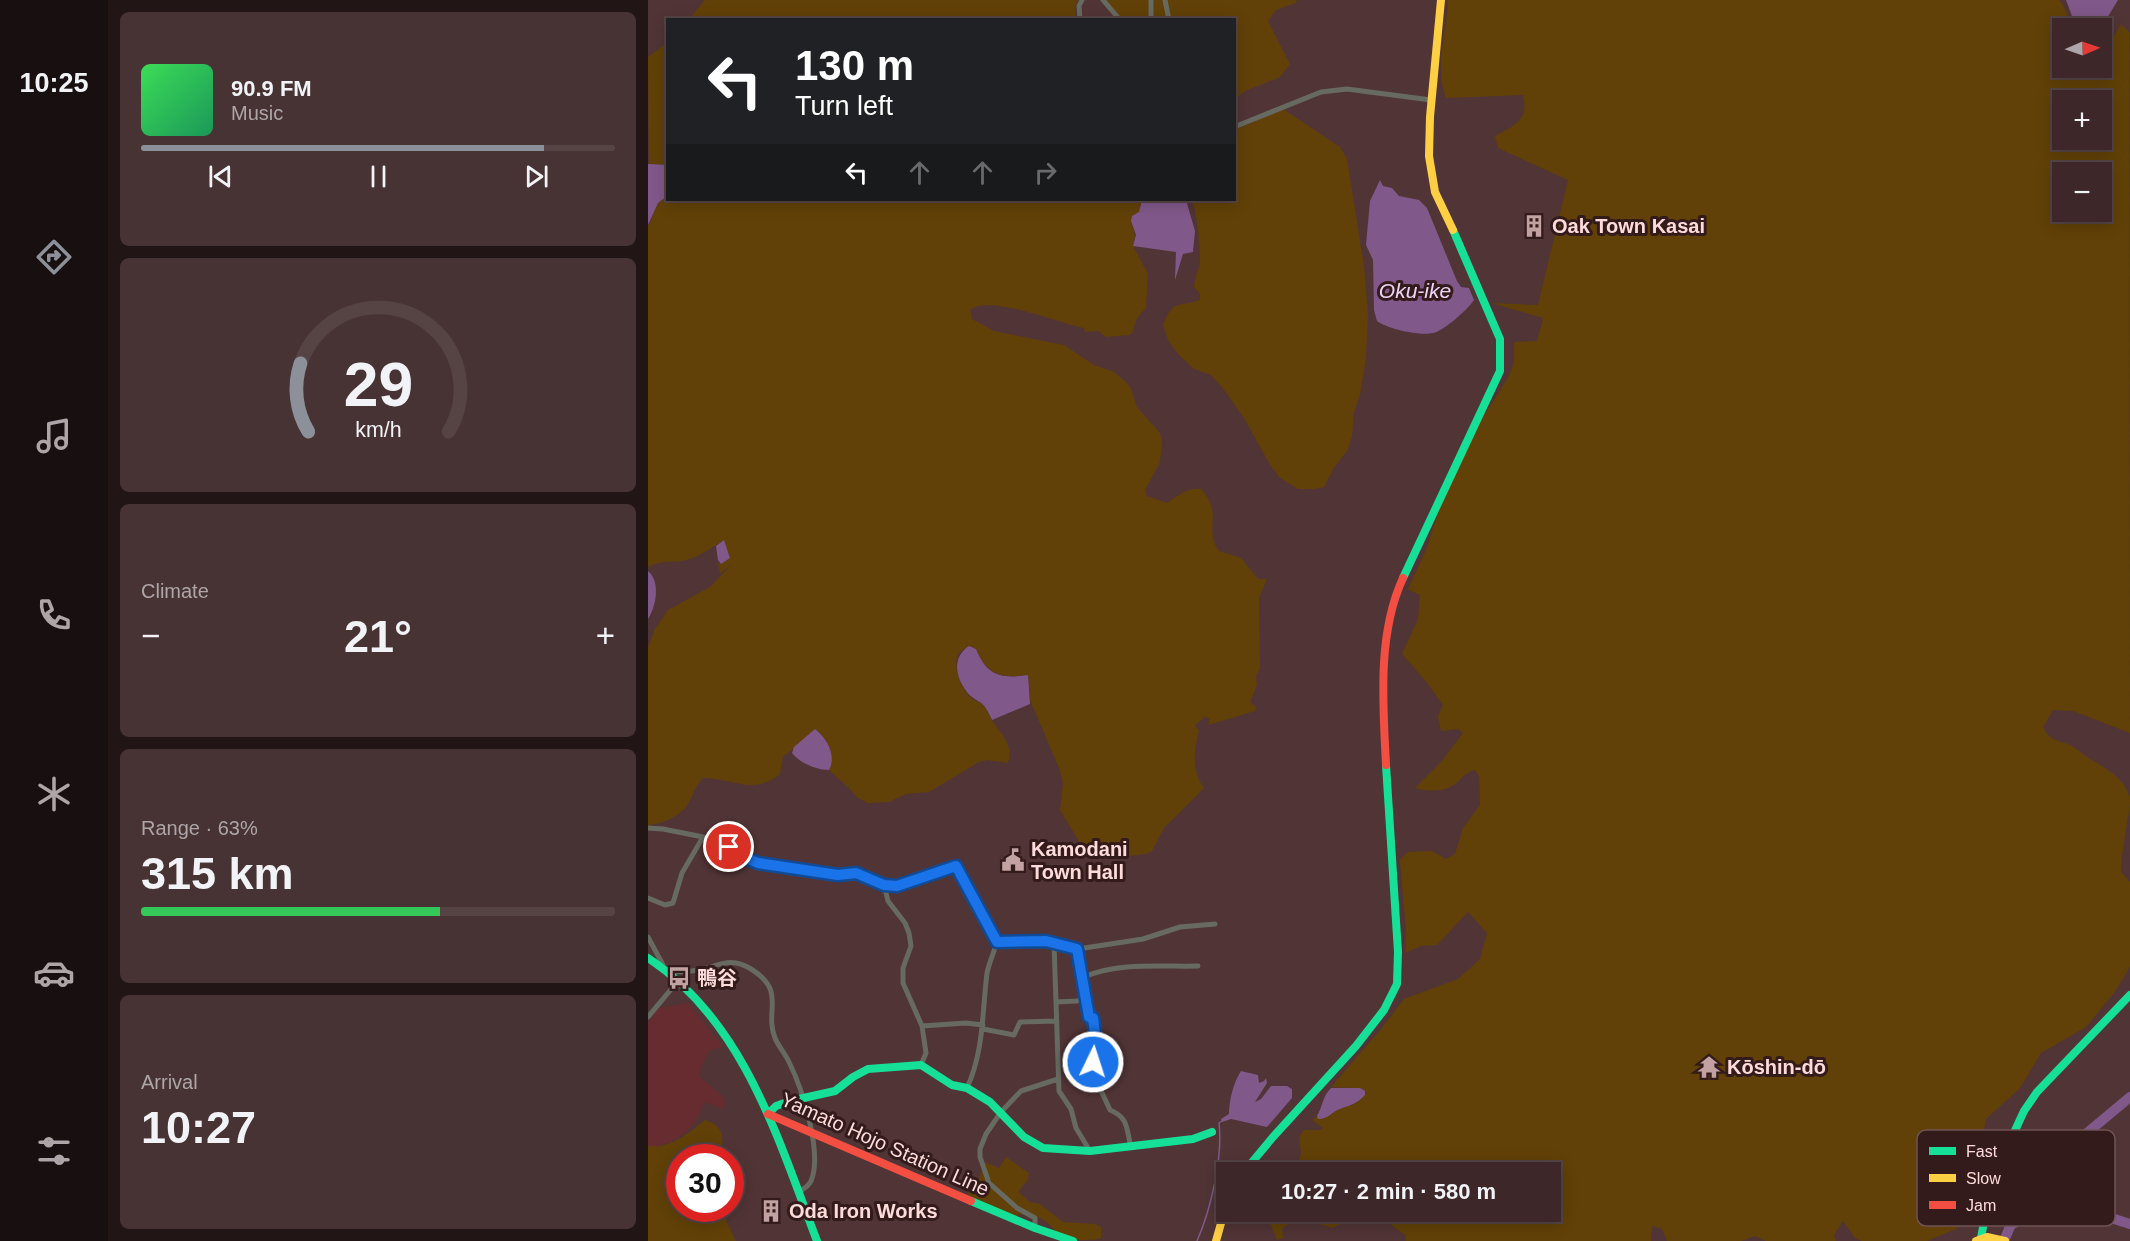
<!DOCTYPE html>
<meta charset="utf-8">
<style>
:root{--surface:#3d2728;--page:#483334;--text:#f1f3f6;--muted:#ada5a8;--line:#564445;--accent:#8c9099}
body{margin:0;font-family:Arial,"Noto Sans JP",sans-serif;background:var(--page);color:var(--text);height:100vh;display:flex;flex-direction:column;font-size:22px;white-space:nowrap}
*{box-sizing:border-box;margin:0}
p{font-size:20px;color:var(--muted)}
.icon{flex:none;width:33px;height:33px;fill:none;stroke:currentColor;stroke-width:2;stroke-linecap:round;stroke-linejoin:round}
.map{position:relative;flex:1;overflow:hidden}
.sheet{display:flex;flex-direction:column;gap:12px;padding:12px;background:#221516;width:540px}
.sheet>*{flex:none}
.hud{position:absolute;left:18px;top:18px;width:570px;height:183px;border-radius:0px;box-shadow:0 3px 15px #0003,0 0 0 2px var(--line);background:#202124;color:#fff;overflow:hidden}
.needle{width:39px;rotate:88deg}
.buttons{position:absolute;left:1404px;top:18px;display:grid;gap:12px}
.buttons a{display:grid;place-items:center;width:60px;height:60px;border-radius:0px;background:var(--surface);box-shadow:0 3px 15px #0003,0 0 0 2px var(--line);font-size:30px}
.speed{position:absolute;left:18px;top:1144px;display:flex;gap:12px;font-size:30px;font-weight:700;text-align:center}
.speed>*{display:grid;place-content:center;width:78px;height:78px;border-radius:50%;background:var(--surface);box-shadow:0 3px 15px #0003,0 0 0 2px var(--line);line-height:1}
.speed .limit{border:9px solid #d22;background:#fff;color:#111}
.pin{position:absolute;display:grid;place-items:center;width:51px;height:51px;color:#fff;margin:-26px;border:3px solid #fff;border-radius:50%;box-shadow:0 2px 6px #0007}
.me{position:absolute;width:66px;margin:-33px;rotate:4deg;stroke-linejoin:round;filter:drop-shadow(0 0 4px #0008)}
.turn{display:flex;align-items:center;gap:21px;height:126px;padding:0 30px;font-size:27px}
.turn .icon{width:78px;height:78px;stroke-width:2.5}
.turn b{display:block;font-size:42px;line-height:51px}
.lanes{display:flex;align-items:center;height:57px;padding:0 30px;background:#0003;justify-content:center;gap:30px;direction:ltr}
.lanes .off{opacity:.35}
.big{font-size:45px;font-weight:600;line-height:1.1}
.sheet .widget{flex:1;display:flex;flex-direction:column;justify-content:center;gap:9px;min-width:0;padding:0 21px;border-radius:9px;background:var(--page)}
.sheet .dial{align-items:center;gap:0}
.dial svg{height:156px;overflow:visible;fill:none;stroke:var(--line);stroke-width:7;stroke-linecap:round;text-anchor:middle}
.dial text{fill:var(--text);stroke:none}
.song{display:flex;align-items:center;gap:18px}
.cover{width:72px;height:72px;border-radius:9px;background:linear-gradient(135deg,hsl(130 70% 55%),hsl(150 70% 35%))}
.played{height:6px;border-radius:3px;background:linear-gradient(90deg,var(--accent) 85%,var(--line) 85%)}
.keys{display:flex;justify-content:space-around;direction:ltr}
.heat{display:flex;justify-content:space-between;align-items:center;font-size:33px;direction:ltr}
.charge{height:9px;border-radius:4px;background:linear-gradient(90deg,#34c759 63%,var(--line) 0)}
.trip{position:absolute;left:568px;top:1162px;width:345px;height:60px;border-radius:0px;background:var(--surface);box-shadow:0 3px 15px #0003,0 0 0 2px var(--line);font-weight:600;line-height:60px;text-align:center}
main{display:flex;flex:1;min-height:0}
.tabs{display:flex;flex-direction:column;width:108px;justify-content:space-around;align-items:center;background:#181010;color:var(--muted)}
.tabs .icon{width:42px;height:42px}
.tabs .selected{color:var(--accent)}
.tabs b{font-size:27px;color:var(--text)}
.map>svg:first-child{display:block}
.built{fill:#662c30}
.green{fill:#614107;fill-rule:evenodd}
.water{fill:#81588a}
.lines{fill:none;stroke-linecap:round;stroke-linejoin:round}
.stream{stroke:#81588a;stroke-width:1.5}
.river{stroke:#81588a;stroke-width:10}
.street{stroke:#676a60;stroke-width:5}
.fast{stroke:#16e098;stroke-width:8}
.slow{stroke:#ffcf43;stroke-width:8}
.jam{stroke:#f24e42;stroke-width:8}
.route-casing{stroke:#114b97;stroke-width:15}
.route{stroke:#1a73e8;stroke-width:10}
.labels{text-anchor:middle;dominant-baseline:central;stroke-width:6;stroke-linejoin:round;paint-order:stroke}
.poi-label{font-size:20px;font-weight:bold;fill:#fedbdb;stroke:#331a1b;text-anchor:start}
.street-label{font-size:20px;fill:#fedbdb;stroke:#331a1b}
.water-label{font-size:21px;font-style:italic;fill:#eed5f5;stroke:#331a1b}
.key{fill:#331a1b;stroke:#705455;stroke-width:1.5}
.key-label{font-size:16px;fill:#fedbdb}
</style>
<main>
<nav class="tabs">
<b>10:25</b>
<svg class="icon selected" aria-label="directions" viewBox="0 0 24 24"><path d="M12 3l9 9-9 9-9-9zM9 14v-3h6M13 9l2 2-2 2"/></svg>
<svg class="icon" aria-label="music" viewBox="0 0 24 24"><path d="M9 18V5l10-2v13"/><circle cx="6" cy="18" r="3"/><circle cx="16" cy="16" r="3"/></svg>
<svg class="icon" aria-label="phone" viewBox="0 0 24 24"><path d="M5 4h4l2 5-3 2q2 4 5 5l2-3 5 2v4C11 20 4 13 5 4z"/></svg>
<svg class="icon" aria-label="climate" viewBox="0 0 24 24"><path d="M12 3v18M4 7l16 10M4 17L20 7"/></svg>
<svg class="icon" aria-label="car" viewBox="0 0 24 24"><path d="M5 17H2v-5l4-1 3-4h7l3 4 3 1v5h-3M9 17h6M6 11h13"/><circle cx="7" cy="17" r="2"/><circle cx="17" cy="17" r="2"/></svg>
<svg class="icon" aria-label="filters" viewBox="0 0 24 24"><path d="M4 7h16M4 17h16"/><circle cx="9" cy="7" r="2"/><circle cx="15" cy="17" r="2"/></svg>
</nav>
<section class="sheet">
<div class="widget">
<div class="song"><i class="cover"></i><div><b>90.9 FM</b><p>Music</p></div></div>
<div class="played"></div>
<div class="keys"><svg class="icon" aria-label="previous" viewBox="0 0 24 24"><path d="M18 5L8 12l10 7zM5 5v14"/></svg><svg class="icon" aria-label="pause" viewBox="0 0 24 24"><path d="M8 5v14M16 5v14"/></svg><svg class="icon" aria-label="next" viewBox="0 0 24 24"><path d="M6 5l10 7-10 7zM19 5v14"/></svg></div>
</div>
<div class="widget dial"><svg viewBox="0 0 100 80">
<path d="M14 69A42 42 0 1 1 86 69"/>
<path d="M14 69A42 42 0 0 1 10 34" stroke="#8c9099"/>
<text x="50" y="56" font-size="32" font-weight="700">29</text>
<text x="50" y="72" font-size="11">km/h</text>
</svg></div>
<div class="widget"><p>Climate</p>
<div class="heat"><a>−</a><b class="big">21°</b><a>+</a></div>
</div>
<div class="widget"><p>Range · 63%</p><b class="big">315 km</b><div class="charge"></div></div>
<div class="widget"><p>Arrival</p><b class="big">10:27</b></div>
</section>
<div class="map">
<svg width="1482" height="1241" viewBox="0 0 1482 1241">
<rect width="100%" height="100%" fill="#513436"/>
<!-- built -->
<path class="built" d="M 40,1003 L 75,1046 L 60,1052 L 51,1073 L 53,1078 L 75,1096 L 78,1104 L 74,1109 L 57,1102 L 48,1121 L 40,1131 L 23,1142 L 6,1147 L 0,1146 L 0,1023 L 11,1008 Z"/>
<!-- green -->
<path class="green" d="M 57,0 L 430,0 L 427,7 L 428,19 L 41,19 Z
M 457,0 L 649,0 L 648,3 L 628,10 L 620,21 L 642,64 L 632,77 L 597,91 L 587,99 L 586,20 L 474,19 Z
M 800,0 L 1411,0 L 1415,5 L 1425,28 L 1414,28 L 1414,68 L 1454,68 L 1454,43 L 1461,45 L 1473,24 L 1481,32 L 1482,733 L 1425,711 L 1405,710 L 1395,727 C 1403,743 1410,739 1424,746 C 1430,749 1434,754 1439,757 C 1455,767 1477,777 1482,798 C 1482,814 1473,851 1473,872 L 1482,882 L 1482,967 L 1466,993 L 1438,1027 L 1393,1053 L 1372,1088 L 1338,1119 L 1332,1150 L 1342,1171 L 1327,1217 L 1308,1229 L 1279,1241 L 1214,1241 L 1207,1238 L 1195,1221 L 1186,1235 L 1188,1241 L 1118,1241 L 1107,1236 L 1093,1241 L 1019,1241 L 1014,1229 L 1004,1226 L 1003,1241 L 758,1241 L 757,1235 L 742,1224 L 693,1224 L 684,1228 C 670,1223 646,1216 634,1229 L 635,1238 L 629,1240 L 618,1212 L 797,1212 L 807,1223 L 807,1220 L 816,1212 L 903,1212 L 903,1173 L 647,1173 L 653,1153 L 651,1137 L 656,1130 L 673,1130 L 675,1128 L 664,1120 L 669,1116 L 670,1119 C 681,1118 683,1113 692,1109 C 703,1105 709,1104 717,1095 L 717,1091 C 709,1086 692,1089 683,1087 L 734,1028 L 756,999 L 810,979 L 832,959 L 839,933 L 820,912 L 789,945 L 773,946 L 757,953 L 758,931 L 752,860 L 760,852 L 784,851 L 798,859 L 807,854 L 815,828 L 832,805 L 831,776 L 827,770 C 815,772 812,783 802,787 C 793,792 775,791 767,788 L 793,762 L 815,733 L 810,729 L 793,731 L 790,716 L 795,705 L 780,684 L 754,654 L 770,619 L 772,595 L 760,589 L 778,550 L 807,461 L 860,378 L 866,362 L 866,342 L 889,341 C 890,333 894,328 895,318 L 844,303 L 890,305 L 920,180 L 850,148 L 847,136 C 867,125 881,121 875,95 L 798,98 C 786,67 799,33 800,0 ZM 1414,100 L 1454,100 L 1454,140 L 1414,140 ZM 1414,172 L 1454,172 L 1454,212 L 1414,212 Z
M 19,43 L 19,165 L 1,164 L 0,57 Z
M 635,109 L 692,147 L 699,159 L 716,266 L 720,314 L 718,358 L 712,395 L 706,412 L 704,437 L 699,451 L 687,466 L 676,487 L 666,489 L 650,489 L 631,477 L 621,463 L 596,418 L 577,391 L 563,375 L 546,369 L 531,355 L 521,342 L 515,325 C 526,298 529,308 552,300 L 552,294 L 546,287 C 547,279 548,275 551,268 C 554,258 549,210 544,200 L 586,200 L 587,130 Z
M 19,196 L 20,200 L 494,200 L 491,212 L 484,217 L 483,221 L 487,236 L 485,246 L 500,274 L 498,308 L 489,318 L 484,333 L 481,335 L 458,337 L 451,331 L 437,332 L 436,328 C 410,323 342,294 322,310 L 324,319 L 346,331 L 416,345 L 446,365 L 466,372 L 478,382 L 483,389 L 489,407 L 512,433 L 514,443 L 512,462 L 497,490 L 499,496 L 519,503 C 529,496 540,487 553,489 C 576,514 555,529 571,551 L 593,558 L 610,579 L 619,579 L 611,598 L 612,668 L 608,676 L 609,685 L 602,702 L 608,707 L 607,711 L 560,725 L 562,718 L 557,717 L 547,725 L 548,728 L 551,730 C 546,750 543,770 556,788 L 516,828 L 504,851 L 498,854 L 462,858 L 438,853 L 412,810 L 415,783 L 411,768 L 382,700 L 380,675 C 353,678 340,676 328,649 L 321,646 C 317,648 312,651 310,655 C 304,667 314,690 323,698 C 327,701 332,702 335,705 C 339,710 342,717 345,722 C 354,734 366,747 360,763 L 339,760 L 331,762 L 281,792 L 258,794 L 241,802 L 220,803 L 210,798 L 200,787 L 181,770 C 189,755 179,738 167,729 L 143,751 L 135,756 L 132,774 C 105,796 85,778 55,778 C 46,787 45,797 38,807 C 28,818 14,824 0,825 L 0,647 L 7,629 L 20,610 L 62,587 L 83,565 L 72,573 L 70,563 L 73,564 L 82,558 L 76,540 C 66,546 49,558 38,560 C 26,563 11,560 0,567 L 0,226 L 10,203 Z
M 57,1120 C 78,1127 74,1138 74,1158 L 32,1158 L 32,1209 L 75,1209 L 75,1214 L 88,1241 L 0,1241 L 0,1146 C 22,1149 41,1133 57,1120 Z
M 358,1157 L 381,1173 L 379,1181 L 370,1192 L 382,1202 L 392,1204 L 415,1222 L 447,1224 L 453,1227 L 453,1238 C 446,1241 419,1241 412,1235 C 405,1230 402,1223 394,1219 C 387,1215 379,1216 371,1214 L 369,1217 L 321,1196 L 320,1193 L 331,1178 L 337,1162 L 351,1168 Z"/>
<!-- water -->
<path class="water" d="M 1418,0 L 1470,0 L 1453,28 C 1422,28 1429,27 1418,0 Z
M 0,164 L 20,165 L 19,196 L 10,203 L 0,225 Z
M 732,180 L 735,186 L 744,188 L 751,196 L 771,200 L 779,208 L 809,281 L 813,287 L 821,288 L 826,300 C 820,309 796,331 785,333 C 771,336 740,329 729,321 L 726,310 L 725,260 L 718,245 L 722,201 Z
M 494,200 L 538,200 L 547,231 L 545,252 L 535,254 L 527,280 L 528,252 L 485,246 L 488,235 L 483,221 L 484,216 L 491,212 Z
M 76,540 L 82,558 L 73,564 L 70,560 L 68,546 Z
M 0,571 C 13,582 8,606 0,619 Z
M 321,646 L 328,649 C 339,676 353,679 380,675 L 382,704 L 344,720 C 342,716 340,711 337,707 C 333,701 324,699 319,692 C 307,677 304,657 321,646 Z
M 167,729 C 179,738 189,756 181,770 C 168,770 152,763 144,753 L 146,747 Z
M 593,1071 L 610,1075 L 611,1083 L 616,1081 L 618,1078 L 619,1083 L 607,1102 L 613,1099 L 623,1086 L 639,1086 L 644,1089 L 644,1098 L 619,1127 L 583,1119 L 574,1122 L 573,1119 L 581,1114 C 581,1101 585,1083 593,1071 Z
M 683,1088 L 712,1088 L 717,1091 L 717,1095 C 709,1104 702,1105 692,1109 C 683,1112 681,1119 670,1119 L 669,1116 C 675,1106 674,1097 683,1088 Z"/>
<g class="lines">
<!-- stream -->
<path class="stream" d="M 549,1241 C 563,1209 575,1157 571,1123 L 574,1121"/>
<!-- river -->
<path class="river" d="M 1363,1225 C 1373,1219 1384,1211 1396,1207 C 1416,1201 1462,1218 1482,1224
M 1356,1241 L 1371,1205 L 1400,1169 L 1421,1148 L 1482,1097"/>
<!-- street -->
<path class="street" d="M 455,0 L 472,20
M 503,0 L 503,20
M 517,0 L 521,20
M 432,20 L 431,6 L 434,0
M 586,127 L 673,92 L 699,89 L 783,100
M 0,828 L 15,829 L 70,840 L 91,855 L 110,863 L 190,875 L 208,873 L 236,885 L 240,901 L 257,923 L 261,933 L 263,946 L 255,968 L 255,983 L 274,1026 L 278,1053 L 273,1065
M 236,885 L 249,886 L 308,866 L 349,942 C 346,952 341,963 339,973 C 334,1013 336,1051 319,1088
M 0,898 L 17,905 L 25,903 L 34,873 L 55,837
M 0,937 L 15,965 L 14,967
M 349,942 L 398,941 L 430,949 L 495,939 L 532,927 L 567,924
M 406,943 L 411,1091 L 423,1109 L 428,1128 L 442,1151
M 430,949 L 441,1017 L 445,1019 L 449,1050 L 444,1071 L 462,1110 C 481,1118 478,1128 483,1147
M 19,971 C 29,972 40,972 51,970 C 71,966 82,956 103,969 C 139,991 116,1011 127,1038 C 130,1046 137,1053 141,1062 C 154,1088 175,1153 163,1181 C 161,1186 155,1189 150,1193
M 436,977 C 471,962 512,967 550,966
M 408,1002 L 429,1001 L 438,997
M 0,1017 L 30,981
M 274,1026 L 318,1023 L 335,1025
M 335,1029 L 366,1035 L 372,1022 L 409,1021
M 387,1228 L 387,1218 L 369,1208 L 341,1183 L 332,1157 L 332,1149 L 338,1134 L 353,1112 L 373,1091 L 410,1079"/>
<!-- fast -->
<path class="fast" d="M 755,578 L 852,371 L 852,339 L 805,230
M 0,958 C 96,1021 130,1139 169,1241
M 120,1114 L 128,1106 L 142,1101 L 187,1091 L 205,1077 L 220,1069 L 273,1065 L 304,1085 L 319,1088 L 342,1102 L 376,1137 L 395,1148 L 442,1151 L 545,1139 L 564,1132
M 595,1173 L 625,1137 L 708,1046 L 736,1010 L 749,984 L 750,952 L 738,765
M 323,1201 L 387,1228 L 425,1241
M 1333,1238 L 1336,1222 L 1364,1137 L 1376,1111 L 1389,1092 L 1482,995"/>
<!-- slow -->
<path class="slow" d="M 793,0 L 782,117 L 781,156 L 787,192 L 805,230
M 568,1241 L 579,1202
M 1328,1241 L 1339,1237 L 1357,1241"/>
<!-- jam -->
<path class="jam" d="M 738,765 C 735,705 729,634 755,578
M 120,1114 L 323,1201"/>
</g>
<g class="lines">
<!-- route casing -->
<g class="route-casing">
<path id="route" d="M 81,847 L 91,855 L 110,863 L 190,875 L 208,873 L 236,885 L 249,886 L 308,866 L 349,942 L 398,941 L 429,949 L 441,1017 L 445,1018 L 449,1050 L 445,1062"/>
</g>
<!-- route -->
<use href="#route" class="route"/>
</g>
<!-- icons -->
<defs>
<g id="building-bare" transform="scale(1.8)"><path d="M-4-6H4V6H1V3H-1V6H-4ZM-2.5-4.3h1.7v1.8h-1.7ZM.8-4.3h1.7v1.8H.8ZM-2.5-1h1.7V.8h-1.7ZM.8-1h1.7V.8H.8Z" fill="#c1a1a1" stroke="#331a1b" stroke-width="2.5" paint-order="stroke"/></g>
<g id="civic-bare" transform="scale(1.8)"><path d="M-.6-6.5H3V-4.5H.6V-3L4-1V1h2V6H-6V1h2V-1L-.6-3ZM-1.2 2.5V6h2.4V2.5Z" fill="#c1a1a1" stroke="#331a1b" stroke-width="2.5" paint-order="stroke"/></g>
<g id="bus-bare" transform="scale(1.8)"><path d="M-5-6H5V4H4V6H2V4H-2V6H-4V4H-5ZM-3.5-4V0h7V-4ZM-3.5 1.2v1.5H-2V1.2ZM2 1.2v1.5H3.5V1.2Z" fill="#c1a1a1" stroke="#331a1b" stroke-width="2.5" paint-order="stroke"/></g>
<g id="temple-bare" transform="scale(1.8)"><path d="M0-6L5-2H3V0L6.5 2.5H4V6H1.5V3h-3V6H-4V2.5H-6.5L-3 0V-2H-5Z" fill="#c1a1a1" stroke="#331a1b" stroke-width="2.5" paint-order="stroke"/></g>
</defs>
<g fill-rule="evenodd">
<use href="#building-bare" x="886" y="226"/>
<use href="#civic-bare" x="365" y="860"/>
<use href="#bus-bare" x="31" y="978"/>
<use href="#temple-bare" x="1061" y="1067"/>
<use href="#building-bare" x="123" y="1211"/>
</g>
<g class="labels">
<!-- poi labels -->
<g class="poi-label">
<text x="904" y="226">Oak Town Kasai</text>
<text x="383" y="849">Kamodani<tspan x="383" dy="23">Town Hall</tspan></text>
<text x="49" y="978">鴨谷</text>
<text x="1079" y="1067">Kōshin-dō</text>
<text x="141" y="1211">Oda Iron Works</text>
</g>
<!-- street labels -->
<g class="street-label">
<text transform="translate(237 1144) rotate(24)">Yamato Hojo Station Line</text>
</g>
<!-- water labels -->
<g class="water-label">
<text x="767" y="290">Oku-ike</text>
</g>
</g>
<!-- legend -->
<rect x="1269" y="1130" width="198" height="96" rx="9" class="key"/>
<rect x="1281" y="1147" width="27" height="8" fill="#16e098"/>
<rect x="1281" y="1174" width="27" height="8" fill="#ffcf43"/>
<rect x="1281" y="1201" width="27" height="8" fill="#f24e42"/>
<g class="key-label">
<text x="1318" y="1157">Fast</text>
<text x="1318" y="1184">Slow</text>
<text x="1318" y="1211">Jam</text>
</g>
</svg>
<div class="buttons">
<a><svg class="needle" viewBox="-14 -14 28 28"><path d="M0-13l5 13h-10z" fill="#e53935"/><path d="M0 13l5-13h-10z" fill="#ada5a8"/></svg></a>
<a>+</a>
<a>−</a>
</div>
<div class="speed"><div class="limit">30</div></div>
<div class="pin" style="left:81px;top:847px;background:#d93025"><svg class="icon" aria-label="arrive" viewBox="0 0 24 24"><path d="M6 21V4h12l-3 4 3 4H6"/></svg></div>
<svg class="me" style="left:445px;top:1062px" viewBox="-20 -20 40 40"><circle r="17" fill="#1a73e8" stroke="#fff" stroke-width="3"/><path d="M0-11L8 9 0 5-8 9z" fill="#fff"/></svg>
<div class="trip">10:27 · 2 min · 580 m</div>
<div class="hud">
<div class="turn"><svg class="icon" aria-label="left" viewBox="0 0 24 24"><path d="M17 20v-9H6M10 6l-5 5 5 5"/></svg><div><b>130 m</b>Turn left</div></div>
<div class="lanes"><svg class="icon" aria-label="left" viewBox="0 0 24 24"><path d="M17 20v-9H6M10 6l-5 5 5 5"/></svg><svg class="icon off" aria-label="ahead" viewBox="0 0 24 24"><path d="M12 20V5M6 11l6-6 6 6"/></svg><svg class="icon off" aria-label="ahead" viewBox="0 0 24 24"><path d="M12 20V5M6 11l6-6 6 6"/></svg><svg class="icon off" aria-label="right" viewBox="0 0 24 24"><path d="M7 20v-9h11M14 6l5 5-5 5"/></svg></div>
</div>
</div>
</main>
